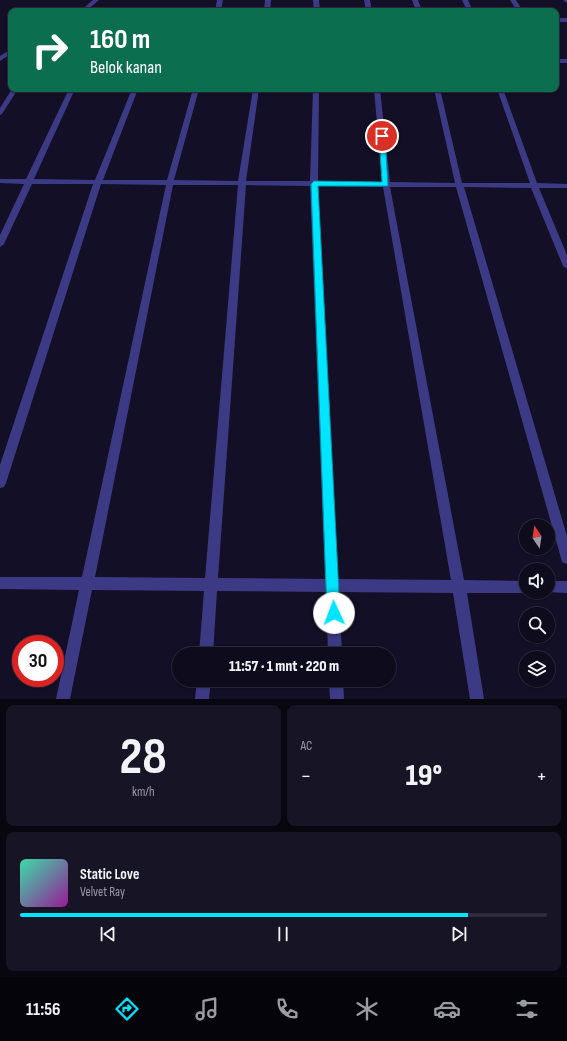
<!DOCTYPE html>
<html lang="id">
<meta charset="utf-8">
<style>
:root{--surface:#0e0b1c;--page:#171425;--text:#f1f3f6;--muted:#9b9ba3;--line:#2e2b3b;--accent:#00e5ff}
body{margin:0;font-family:"Sofia Sans Condensed",sans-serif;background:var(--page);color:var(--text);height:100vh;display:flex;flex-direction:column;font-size:15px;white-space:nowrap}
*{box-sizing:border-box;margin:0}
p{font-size:13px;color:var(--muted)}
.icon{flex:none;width:22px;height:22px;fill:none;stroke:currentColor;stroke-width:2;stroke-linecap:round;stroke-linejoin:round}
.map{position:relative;height:699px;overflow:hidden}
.drawer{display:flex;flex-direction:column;gap:6px;padding:6px;background:#08060f;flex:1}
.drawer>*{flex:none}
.banner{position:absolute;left:8px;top:8px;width:551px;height:84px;border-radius:8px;box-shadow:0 1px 3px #0004,0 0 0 1px var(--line);background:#0b6e4f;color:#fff;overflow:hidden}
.needle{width:26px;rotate:347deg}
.tools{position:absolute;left:519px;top:519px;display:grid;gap:8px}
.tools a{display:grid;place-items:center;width:36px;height:36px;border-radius:50%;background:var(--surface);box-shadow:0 1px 3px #0004,0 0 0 1px var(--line);font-size:20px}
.speed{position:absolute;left:12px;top:635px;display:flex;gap:8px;font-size:20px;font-weight:700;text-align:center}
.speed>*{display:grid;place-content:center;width:52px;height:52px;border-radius:50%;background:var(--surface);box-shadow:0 1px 3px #0004,0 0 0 1px var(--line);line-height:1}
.speed .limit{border:6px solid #d22;background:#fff;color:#111}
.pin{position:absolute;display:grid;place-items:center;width:34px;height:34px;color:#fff;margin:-17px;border:2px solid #fff;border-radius:50%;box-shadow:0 1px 4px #0007}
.me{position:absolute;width:44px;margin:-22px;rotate:358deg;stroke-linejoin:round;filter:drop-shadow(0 0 3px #0008)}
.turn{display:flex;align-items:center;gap:14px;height:84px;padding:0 16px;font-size:18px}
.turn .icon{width:52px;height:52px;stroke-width:2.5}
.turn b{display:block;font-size:28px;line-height:34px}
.big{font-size:30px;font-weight:800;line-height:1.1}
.drawer .card{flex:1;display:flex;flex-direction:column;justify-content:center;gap:6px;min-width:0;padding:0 14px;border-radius:8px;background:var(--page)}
.drawer .dial{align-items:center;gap:0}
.dial b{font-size:52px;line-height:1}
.song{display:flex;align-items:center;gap:12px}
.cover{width:48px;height:48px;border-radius:6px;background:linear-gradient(135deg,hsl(160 70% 55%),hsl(300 70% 35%))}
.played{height:4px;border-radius:2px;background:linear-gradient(90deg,var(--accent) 85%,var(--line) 85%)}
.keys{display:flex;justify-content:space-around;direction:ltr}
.heat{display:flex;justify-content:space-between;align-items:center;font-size:22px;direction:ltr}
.drawer .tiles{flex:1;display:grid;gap:6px;grid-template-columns:1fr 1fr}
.card:last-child{grid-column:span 2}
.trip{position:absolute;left:172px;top:647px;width:224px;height:40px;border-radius:20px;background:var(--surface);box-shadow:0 1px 3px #0004,0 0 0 1px var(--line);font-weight:800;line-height:40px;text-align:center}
.menu{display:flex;height:64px;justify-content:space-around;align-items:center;background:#06040b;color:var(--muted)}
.menu .icon{width:28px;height:28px}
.menu .on{color:var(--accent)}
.menu b{font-size:18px;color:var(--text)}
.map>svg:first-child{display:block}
.building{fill:#241b47}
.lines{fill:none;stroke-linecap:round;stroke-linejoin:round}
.minor{fill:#3d3a85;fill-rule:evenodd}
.route{fill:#00e5ff;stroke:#0095a6}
</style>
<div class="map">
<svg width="567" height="699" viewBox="0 0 567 699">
<rect width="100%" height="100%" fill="#130f26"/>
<!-- building -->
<path class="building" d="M 44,8 L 63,10 L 63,11 L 40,11 Z"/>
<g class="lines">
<!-- minor -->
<path class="minor" d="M 93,0 L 99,0 L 86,11 L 80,11 Z
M 217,0 L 223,0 L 221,11 L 215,11 Z
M 265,0 L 271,0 L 270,11 L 264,11 Z
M 313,0 L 319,0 L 320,11 L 314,11 Z
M 364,0 L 370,0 L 372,11 L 366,11 Z
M 412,0 L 418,0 L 422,11 L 416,11 Z
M 462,0 L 468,0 L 473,11 L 467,11 Z
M 510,0 L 516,0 L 523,11 L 517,11 Z
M 563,0 L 567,0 L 567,3 Z
M 556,18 L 567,18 L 567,22 L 556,22 Z
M 11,49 L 11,54 L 0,61 L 0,56 Z
M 556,59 L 567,59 L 567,63 L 556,63 Z
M 12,89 L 18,89 L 2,114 L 0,115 L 0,108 Z
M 69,89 L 75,89 L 34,179 L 95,180 L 132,89 L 138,89 L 103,180 L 167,180 L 193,89 L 199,89 L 174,180 L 238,181 L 253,89 L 259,89 L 246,181 L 310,181 L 313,89 L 319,89 L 318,181 L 382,182 L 374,89 L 380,89 L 390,182 L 455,183 L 434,89 L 440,89 L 462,183 L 530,183 L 497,89 L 503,89 L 537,183 L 567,184 L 567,188 L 539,188 L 567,255 L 567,269 L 563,266 L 531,188 L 464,187 L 567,536 L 567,564 L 562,562 L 561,558 L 456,187 L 390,187 L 464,580 L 526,581 L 526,592 L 529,592 L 526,593 L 467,593 L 484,699 L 470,699 L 453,593 L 339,592 L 342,654 L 328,654 L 326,592 L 217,591 L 213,654 L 199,654 L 204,591 L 92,590 L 70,699 L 56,699 L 79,590 L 0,589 L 0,577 L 82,577 L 166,185 L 101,184 L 6,483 L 4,487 L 0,488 L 0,465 L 93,184 L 32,184 L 4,244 L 0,247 L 0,235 L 24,184 L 0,183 L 0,179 L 26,179 ZM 173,185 L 238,185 L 205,578 L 95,577 ZM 246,185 L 310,186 L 325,579 L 218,578 ZM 318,186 L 383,187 L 451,580 L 338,579 Z
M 548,581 L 567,581 L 567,593 L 545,592 L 548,592 Z
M 197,680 L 211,680 L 209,699 L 195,699 Z
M 329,680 L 343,680 L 344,699 L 330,699 Z"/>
</g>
<!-- route -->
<path class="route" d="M 379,135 L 385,136 L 388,186 L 318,186 L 340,613 L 338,617 L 334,619 L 329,617 L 327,613 L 311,184 L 314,181 L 382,182 Z"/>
</svg>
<div class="tools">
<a><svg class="needle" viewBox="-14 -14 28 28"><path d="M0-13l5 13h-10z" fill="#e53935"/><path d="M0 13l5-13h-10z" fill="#9b9ba3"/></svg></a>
<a><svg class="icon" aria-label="sound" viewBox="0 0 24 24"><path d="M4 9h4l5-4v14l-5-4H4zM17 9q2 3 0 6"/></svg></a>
<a><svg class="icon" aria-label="search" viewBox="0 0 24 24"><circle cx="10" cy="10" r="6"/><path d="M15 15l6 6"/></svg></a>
<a><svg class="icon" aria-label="layers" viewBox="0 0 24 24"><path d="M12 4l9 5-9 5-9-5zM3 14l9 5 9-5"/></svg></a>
</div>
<div class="speed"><div class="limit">30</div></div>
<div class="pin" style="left:382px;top:136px;background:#d93025"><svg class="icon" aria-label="arrive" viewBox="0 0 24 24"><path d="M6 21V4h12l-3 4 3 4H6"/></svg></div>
<svg class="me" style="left:334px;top:613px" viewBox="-20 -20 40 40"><circle r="19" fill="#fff"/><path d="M0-13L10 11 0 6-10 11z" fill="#00e5ff"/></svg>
<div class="trip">11:57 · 1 mnt · 220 m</div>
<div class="banner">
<div class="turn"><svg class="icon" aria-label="right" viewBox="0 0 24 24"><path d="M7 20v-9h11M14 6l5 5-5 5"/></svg><div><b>160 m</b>Belok kanan</div></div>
</div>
</div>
<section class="drawer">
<div class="tiles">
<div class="card dial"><b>28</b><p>km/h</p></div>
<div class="card"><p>AC</p>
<div class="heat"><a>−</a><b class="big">19°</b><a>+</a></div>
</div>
<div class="card">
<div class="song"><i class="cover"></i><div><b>Static Love</b><p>Velvet Ray</p></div></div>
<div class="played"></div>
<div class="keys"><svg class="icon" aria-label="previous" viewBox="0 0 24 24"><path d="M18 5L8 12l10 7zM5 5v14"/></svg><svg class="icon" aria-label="pause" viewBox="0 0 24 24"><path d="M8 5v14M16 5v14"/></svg><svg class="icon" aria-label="next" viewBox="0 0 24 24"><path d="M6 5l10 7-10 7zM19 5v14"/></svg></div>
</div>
</div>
</section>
<nav class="menu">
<b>11:56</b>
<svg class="icon on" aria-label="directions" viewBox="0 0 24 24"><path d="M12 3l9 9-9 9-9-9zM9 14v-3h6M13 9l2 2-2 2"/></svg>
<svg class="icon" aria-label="music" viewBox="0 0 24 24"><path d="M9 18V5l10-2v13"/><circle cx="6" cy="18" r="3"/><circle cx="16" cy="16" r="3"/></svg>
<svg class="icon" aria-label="phone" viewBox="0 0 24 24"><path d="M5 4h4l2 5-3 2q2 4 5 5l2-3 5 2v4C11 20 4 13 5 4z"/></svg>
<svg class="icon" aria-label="climate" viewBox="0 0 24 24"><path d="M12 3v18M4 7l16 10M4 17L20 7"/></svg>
<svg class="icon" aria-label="car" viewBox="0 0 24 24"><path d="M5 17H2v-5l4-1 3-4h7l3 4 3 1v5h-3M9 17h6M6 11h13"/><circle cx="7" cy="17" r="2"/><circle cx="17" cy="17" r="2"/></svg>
<svg class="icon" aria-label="filters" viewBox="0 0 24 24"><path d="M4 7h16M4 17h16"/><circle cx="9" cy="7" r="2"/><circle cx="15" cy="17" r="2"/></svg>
</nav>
